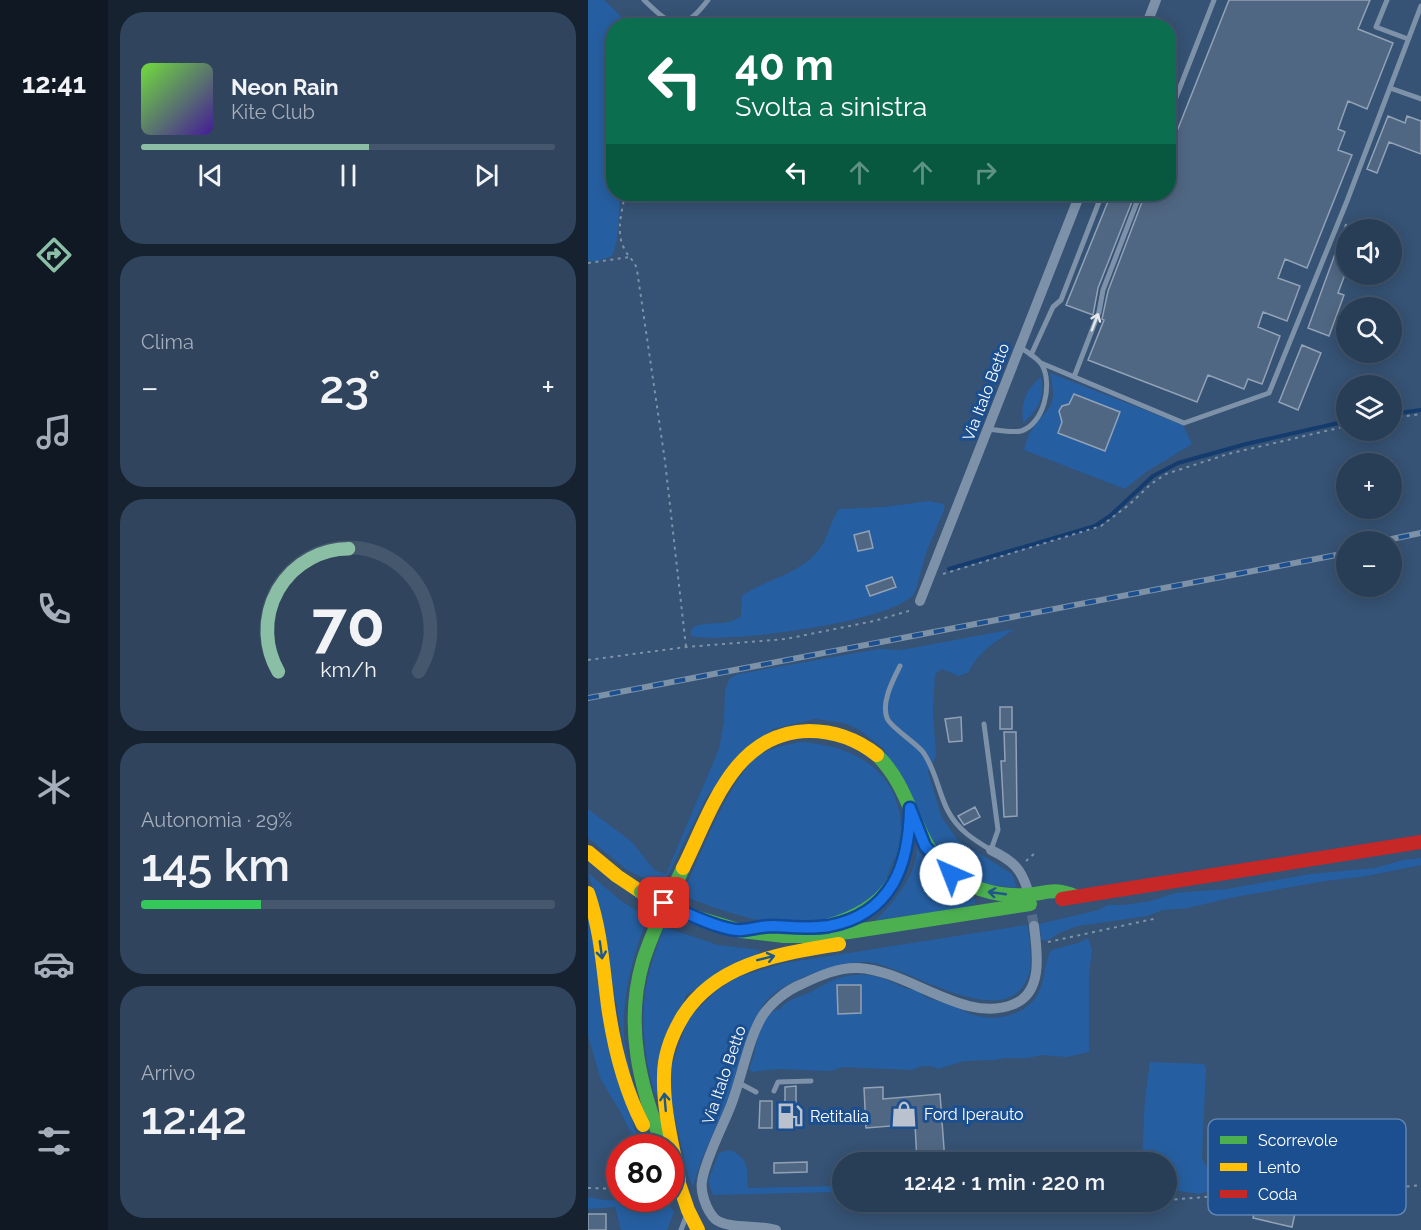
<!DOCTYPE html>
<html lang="it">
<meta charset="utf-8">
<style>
:root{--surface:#283e57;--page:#30455d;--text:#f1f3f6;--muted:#a5aeba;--line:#44576d;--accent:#8abfa5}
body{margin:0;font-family:Raleway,sans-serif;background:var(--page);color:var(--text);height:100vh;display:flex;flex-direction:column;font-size:22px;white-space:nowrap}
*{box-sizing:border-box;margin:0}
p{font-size:20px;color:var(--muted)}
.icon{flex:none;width:33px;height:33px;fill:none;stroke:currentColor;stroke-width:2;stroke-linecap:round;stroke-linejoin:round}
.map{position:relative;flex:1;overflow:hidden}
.panel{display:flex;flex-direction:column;gap:12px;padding:12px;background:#162230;width:480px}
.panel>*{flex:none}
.hud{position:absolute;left:18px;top:18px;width:570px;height:183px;border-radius:24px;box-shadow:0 3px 15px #0003,0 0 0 2px var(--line);background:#0b6e4f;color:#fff;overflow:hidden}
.fabs{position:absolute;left:748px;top:219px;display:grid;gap:12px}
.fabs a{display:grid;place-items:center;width:66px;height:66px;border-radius:50%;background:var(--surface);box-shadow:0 3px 15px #0003,0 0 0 2px var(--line);font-size:30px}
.speed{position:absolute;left:18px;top:1134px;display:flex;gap:12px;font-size:30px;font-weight:700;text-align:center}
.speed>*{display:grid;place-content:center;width:78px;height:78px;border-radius:50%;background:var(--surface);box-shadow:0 3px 15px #0003,0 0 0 2px var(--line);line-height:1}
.speed .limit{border:9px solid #d22;background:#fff;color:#111}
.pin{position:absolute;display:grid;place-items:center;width:51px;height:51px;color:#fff;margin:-26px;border-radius:12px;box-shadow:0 3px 9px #0006}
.me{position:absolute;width:66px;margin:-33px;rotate:316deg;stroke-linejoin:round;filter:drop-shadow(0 0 4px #0008)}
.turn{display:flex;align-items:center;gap:21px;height:126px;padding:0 30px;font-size:27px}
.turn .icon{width:78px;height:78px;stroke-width:2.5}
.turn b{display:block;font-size:42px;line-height:51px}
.lanes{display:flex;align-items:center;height:57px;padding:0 30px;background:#0003;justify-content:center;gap:30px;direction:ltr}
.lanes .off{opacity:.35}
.big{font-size:45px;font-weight:600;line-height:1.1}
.panel .widget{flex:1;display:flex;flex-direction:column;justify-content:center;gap:9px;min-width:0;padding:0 21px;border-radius:24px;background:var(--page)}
.panel .dial{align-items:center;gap:0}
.dial svg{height:156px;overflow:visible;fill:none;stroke:var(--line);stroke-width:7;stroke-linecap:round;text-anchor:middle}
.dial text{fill:var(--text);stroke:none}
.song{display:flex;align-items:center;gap:18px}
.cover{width:72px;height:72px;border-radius:9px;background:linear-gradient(135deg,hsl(100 70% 55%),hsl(260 70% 35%))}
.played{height:6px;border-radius:3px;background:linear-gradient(90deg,var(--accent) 55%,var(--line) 55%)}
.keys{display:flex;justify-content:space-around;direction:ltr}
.heat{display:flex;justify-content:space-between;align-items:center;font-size:33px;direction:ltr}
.charge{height:9px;border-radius:4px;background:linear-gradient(90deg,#34c759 29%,var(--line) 0)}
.trip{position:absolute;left:244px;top:1152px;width:345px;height:60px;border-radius:30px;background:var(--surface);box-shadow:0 3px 15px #0003,0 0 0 2px var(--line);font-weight:600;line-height:60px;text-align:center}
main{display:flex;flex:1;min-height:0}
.tab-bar{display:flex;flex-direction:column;width:108px;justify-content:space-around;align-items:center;background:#101923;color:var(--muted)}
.tab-bar .icon{width:42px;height:42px}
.tab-bar .selected{color:var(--accent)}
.tab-bar b{font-size:27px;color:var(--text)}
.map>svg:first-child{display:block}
.green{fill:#265fa1}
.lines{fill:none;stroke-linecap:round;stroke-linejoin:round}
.stream{stroke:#153c6e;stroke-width:4}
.building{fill:#506783;stroke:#92a2b6;stroke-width:1.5}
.street-tunnel{stroke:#546c89;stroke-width:10;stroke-dasharray:10 5;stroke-linecap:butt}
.path{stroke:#7d92a8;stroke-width:2;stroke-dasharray:3 4.5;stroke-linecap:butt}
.lane{stroke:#7d92a8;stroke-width:5}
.street{stroke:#7d92a8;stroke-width:10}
.fast{stroke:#4caf50;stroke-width:14}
.slow{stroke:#ffc107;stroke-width:14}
.jam{stroke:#c62828;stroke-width:14}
.rail-casing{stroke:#7e92a7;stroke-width:6}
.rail{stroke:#1b4f8f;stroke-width:4;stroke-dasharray:11;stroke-linecap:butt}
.fast-bridge{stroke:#4caf50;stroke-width:14}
.oneway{stroke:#e5e9ee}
.oneway2{stroke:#205989}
.route-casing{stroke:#114b97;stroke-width:15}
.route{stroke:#1a73e8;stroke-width:10}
.labels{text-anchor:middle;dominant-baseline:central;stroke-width:6;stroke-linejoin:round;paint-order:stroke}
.street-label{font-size:16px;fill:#fff;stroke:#1b4f8f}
.poi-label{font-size:16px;fill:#fff;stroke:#1b4f8f;text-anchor:start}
.key{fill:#1b4f8f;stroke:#5f84b1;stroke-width:1.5}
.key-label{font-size:16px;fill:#fff}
</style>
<main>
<nav class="tab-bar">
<b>12:41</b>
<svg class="icon selected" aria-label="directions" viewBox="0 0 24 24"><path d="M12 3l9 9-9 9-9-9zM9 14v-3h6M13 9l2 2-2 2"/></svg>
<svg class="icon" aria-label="music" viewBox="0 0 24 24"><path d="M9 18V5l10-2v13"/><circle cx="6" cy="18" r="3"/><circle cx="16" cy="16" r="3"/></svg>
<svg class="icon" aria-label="phone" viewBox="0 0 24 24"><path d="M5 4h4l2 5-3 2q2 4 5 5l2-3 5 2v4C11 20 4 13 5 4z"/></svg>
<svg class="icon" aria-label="climate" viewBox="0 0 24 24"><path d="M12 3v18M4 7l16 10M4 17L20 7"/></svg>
<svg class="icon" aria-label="car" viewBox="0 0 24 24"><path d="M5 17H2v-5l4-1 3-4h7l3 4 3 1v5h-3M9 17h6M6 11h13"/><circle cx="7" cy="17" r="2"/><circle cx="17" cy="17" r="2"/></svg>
<svg class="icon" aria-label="filters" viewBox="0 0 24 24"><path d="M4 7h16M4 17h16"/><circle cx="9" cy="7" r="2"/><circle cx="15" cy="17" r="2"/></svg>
</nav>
<section class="panel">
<div class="widget">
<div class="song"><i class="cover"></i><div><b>Neon Rain</b><p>Kite Club</p></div></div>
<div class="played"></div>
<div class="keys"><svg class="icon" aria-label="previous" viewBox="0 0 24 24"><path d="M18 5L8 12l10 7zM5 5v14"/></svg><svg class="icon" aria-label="pause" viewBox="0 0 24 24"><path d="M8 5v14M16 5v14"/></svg><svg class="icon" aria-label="next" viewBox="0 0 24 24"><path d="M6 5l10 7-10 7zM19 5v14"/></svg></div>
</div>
<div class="widget"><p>Clima</p>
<div class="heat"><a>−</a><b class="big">23°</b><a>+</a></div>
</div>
<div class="widget dial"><svg viewBox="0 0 100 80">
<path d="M14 69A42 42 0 1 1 86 69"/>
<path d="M14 69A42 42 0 0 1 50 6" stroke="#8abfa5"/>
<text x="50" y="56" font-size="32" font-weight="700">70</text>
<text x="50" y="72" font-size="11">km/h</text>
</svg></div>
<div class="widget"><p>Autonomia · 29%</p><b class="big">145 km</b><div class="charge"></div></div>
<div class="widget"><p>Arrivo</p><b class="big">12:42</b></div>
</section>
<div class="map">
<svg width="833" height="1230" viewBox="0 0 833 1230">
<rect width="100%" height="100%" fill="#365274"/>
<!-- green -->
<path class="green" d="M 0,0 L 16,0 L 42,25 L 26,26 L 26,194 L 33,194 C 29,214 33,237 24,256 L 10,261 L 0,261 Z
M 462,373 L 595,425 L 604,444 L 558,472 L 537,489 L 436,450 C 438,443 440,434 445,428 C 464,403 469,407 462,373 Z
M 453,377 C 458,397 449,411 435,423 C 433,402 437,391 453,377 Z
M 341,501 L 356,504 L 356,510 L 339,550 L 327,592 C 311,622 137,644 103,636 L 103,629 C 119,618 137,629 153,616 L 154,596 C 178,579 210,575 230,551 C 240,539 242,522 251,509 L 296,507 Z
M 426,629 C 408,642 390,651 381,672 L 371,676 L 354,669 L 347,674 L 345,711 L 348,756 L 340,772 L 354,818 L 370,840 L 424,874 L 429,888 L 389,883 L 359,860 L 343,843 L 296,749 L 270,729 L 256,723 L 227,719 L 185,729 L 119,796 L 74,887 L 39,870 L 0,838 L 0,809 L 44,842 L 66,870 L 78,874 L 131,749 L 136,721 L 137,691 L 141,679 L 150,674 L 291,649 L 313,650 Z
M 212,742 C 257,744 305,765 312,816 C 313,825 314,838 311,847 C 309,854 305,861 302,868 C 299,876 296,887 291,893 C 287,897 254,917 248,919 C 204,935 135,913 94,895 C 110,861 143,773 172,755 C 184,747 199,745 212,742 Z
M 329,848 C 345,876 359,886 387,899 L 387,903 L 376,908 L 288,920 C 306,902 328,876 329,848 Z
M 833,858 L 833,865 L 779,876 L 737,881 L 642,898 L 600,908 L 575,910 L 559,916 L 490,926 L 471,933 L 459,941 L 452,939 L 453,935 L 451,924 L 510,910 L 520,905 L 535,905 L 563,901 L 587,893 L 639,889 L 722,874 L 787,868 L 815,860 Z
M 0,873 L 36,903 L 60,917 C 45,954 34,995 36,1035 C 37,1052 44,1069 43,1086 L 10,903 Z
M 0,917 L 46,1128 L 57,1147 L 50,1147 L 32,1111 L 13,1080 L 0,1036 Z
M 438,925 L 440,927 C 441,942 446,962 440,977 C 417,1036 319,965 279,962 C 254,961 200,979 182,997 C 159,1019 151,1069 140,1098 C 129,1128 113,1155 105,1187 L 101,1178 L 82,1098 L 81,1074 L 100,1019 L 129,990 L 150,977 L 197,963 Z
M 76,927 L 130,945 L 172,950 L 171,953 L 98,995 L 68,1097 C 56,1060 51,1015 60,977 C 64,960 70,944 76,927 Z
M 500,938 L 504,950 L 501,973 L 501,1052 L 479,1057 L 454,1055 L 440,1058 L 417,1058 L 407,1060 L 376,1061 L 350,1069 C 343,1064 331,1066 324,1070 L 255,1067 L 242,1071 L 190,1069 L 164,1072 L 161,1069 C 170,1049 168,1021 189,1009 L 192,1010 C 198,998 215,997 226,990 C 243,980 259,973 278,975 C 293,976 304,982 317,988 C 321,990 327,989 331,991 C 335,993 333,995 338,997 C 347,1002 359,1001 369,1006 C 371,1007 373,1010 376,1011 C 398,1022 427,1020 445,1001 C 458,986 455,966 463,950 L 490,943 Z
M 562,1062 L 616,1064 L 618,1068 L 614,1158 C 619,1168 622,1175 633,1178 C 643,1181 655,1176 666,1175 C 688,1173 704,1182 727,1173 L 740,1178 L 807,1181 L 811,1184 L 754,1185 L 746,1183 L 718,1186 L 625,1190 L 611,1194 L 579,1189 L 579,1162 L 554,1162 L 557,1098 Z
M 142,1150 C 163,1160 158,1168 160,1188 L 248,1186 L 248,1192 L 125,1195 L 120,1181 L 131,1153 Z
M 0,1197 C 9,1199 19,1201 29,1200 C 48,1199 74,1192 86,1212 L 79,1230 L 33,1230 L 27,1207 L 0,1209 Z"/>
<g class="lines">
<!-- stream -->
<path class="stream" d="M 804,414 L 833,410
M 361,569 L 507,526 L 522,516 L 565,476 L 590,463 L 658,444 L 759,421"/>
</g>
<!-- building -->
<path class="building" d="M 641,0 L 782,0 L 770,29 L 805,43 L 779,109 L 760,101 L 750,129 L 757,132 L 750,150 L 764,155 L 719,268 L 697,259 L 690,278 L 712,286 L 699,321 L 675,312 L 670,327 L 692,336 L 674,384 L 660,379 L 656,389 L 620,375 L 609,402 L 500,360 L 516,320 L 514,319 L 520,291 L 557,194 L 580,194 L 580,154 Z
M 800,116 L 817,123 L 819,116 L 833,121 L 833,154 L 801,142 L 789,173 L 779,169 Z
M 523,194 L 547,194 L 510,288 L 505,315 L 478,305 Z
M 758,224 L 759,269 L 750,293 L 756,295 L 741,336 L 720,328 Z
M 714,345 L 733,353 L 710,410 L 691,402 Z
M 486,394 L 532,412 L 517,451 L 470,433 L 474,422 L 471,411 L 474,406 L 481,404 Z
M 281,531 L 285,548 L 270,551 L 266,535 Z
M 304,577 L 308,587 L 282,596 L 278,586 Z
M 412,707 L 424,707 L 424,729 L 412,729 Z
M 373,717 L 374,741 L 361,742 L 357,719 Z
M 416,732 L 428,732 L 429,816 L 416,817 L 413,761 L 417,761 Z
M 387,807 L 392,817 L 376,825 L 370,816 Z
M 249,985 L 273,985 L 273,1013 L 250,1014 Z
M 208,1086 L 208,1104 L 197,1104 L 197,1087 Z
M 295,1087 L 295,1099 L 352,1094 L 357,1162 L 329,1162 L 327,1124 L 278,1128 L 276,1088 Z
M 172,1101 L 184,1101 L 184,1128 L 171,1128 Z
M 219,1162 L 219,1172 L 186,1173 L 186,1163 Z
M 669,1203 L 707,1213 L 704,1227 L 665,1218 Z
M 0,1214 L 18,1214 L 18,1230 L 0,1230 Z"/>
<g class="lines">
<!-- street-tunnel -->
<path class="street-tunnel" d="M 441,900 L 446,926"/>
<!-- path -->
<path class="path" d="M 37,194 C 34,212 27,233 37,250 C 41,258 47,261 49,270 L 77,461 L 98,647
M 0,263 L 42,257
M 804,418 L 833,414
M 355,574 L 513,526 L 542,504 L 563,484 L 578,474 L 640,454 L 759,426
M 0,660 L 98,647 L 198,639 L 286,621 L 324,610
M 438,861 L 447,853
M 460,942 L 570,918
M 0,1188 L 32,1189
M 579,1200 L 642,1195 L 775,1191 L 833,1185
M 262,1204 L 457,1205 L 552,1202"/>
<!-- lane -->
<path class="lane" d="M 56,0 C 84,27 93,35 120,0
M 799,0 L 788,27 L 820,39
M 802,88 L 833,99
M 580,118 L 626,0
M 443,355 L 465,307 L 473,300 L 514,194
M 453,363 L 596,423 L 681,393 L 759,201 L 833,6
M 486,377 L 511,312 L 515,290 L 552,194
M 400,429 C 410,430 424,433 433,431 C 456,424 465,384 454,365 C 450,358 439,352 432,347
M 312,666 C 305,680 293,702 299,718 C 302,727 326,741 335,752 C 348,770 350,792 360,811 C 370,830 386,840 403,850 L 410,830 L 396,724
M 151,1083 L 168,1092
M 186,1091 L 190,1082 L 223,1081
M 93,1230 L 98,1217"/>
<!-- street -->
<path class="street" d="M 558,26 L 568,0
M 332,601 L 492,194
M 403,850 C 425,861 433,868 440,891
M 188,1230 C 169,1224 141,1230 127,1219 C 119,1211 112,1193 114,1181 C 117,1160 135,1126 143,1105 C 153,1080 161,1036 175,1015 C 184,1002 199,990 214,984 C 231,976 251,967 270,968 C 321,970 377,1025 426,1004 C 456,992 449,951 446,926"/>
<!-- fast -->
<path class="fast" d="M 289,755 C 334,799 323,866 392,889 C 407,894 423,896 438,895 C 460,893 464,887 487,896
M 101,915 L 153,931 L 196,936 L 220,936 L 261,932 L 442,904
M 239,926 C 301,908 318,876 322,814
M 76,1148 C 52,1088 36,1025 55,961 C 65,929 81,899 95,868"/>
<!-- slow -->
<path class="slow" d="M 0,852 L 29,876 L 53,892
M 95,868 C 123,812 145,732 221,731 C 247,731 270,740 289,755
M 0,893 C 13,930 15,968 20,1006 C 26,1048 36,1088 55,1125
M 86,1169 L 100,1210 L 110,1230
M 91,1180 C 85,1146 75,1111 76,1076 C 76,1055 84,1034 95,1016 C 129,962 193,954 251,944"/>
<!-- jam -->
<path class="jam" d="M 474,899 L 833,842"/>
<!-- rail casing -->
<g class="rail-casing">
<path id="rail" d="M 789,542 L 833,533
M 0,698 L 759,553"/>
</g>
<!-- rail -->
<use href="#rail" class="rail"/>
<!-- fast-bridge -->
<path class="fast-bridge" d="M 53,892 L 101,915"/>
</g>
<!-- one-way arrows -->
<defs><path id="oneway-shaft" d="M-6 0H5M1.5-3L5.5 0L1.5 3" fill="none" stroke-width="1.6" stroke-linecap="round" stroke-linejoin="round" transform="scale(1.5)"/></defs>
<use class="oneway" href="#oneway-shaft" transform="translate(507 322) rotate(-69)"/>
<g class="oneway2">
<use href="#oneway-shaft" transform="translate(409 893) rotate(-172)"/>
<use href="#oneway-shaft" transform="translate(13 950) rotate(82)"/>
<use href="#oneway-shaft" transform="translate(178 958) rotate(-14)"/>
<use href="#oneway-shaft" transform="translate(77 1102) rotate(-95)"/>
</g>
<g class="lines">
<!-- route casing -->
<g class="route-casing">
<path id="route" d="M 76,903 C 93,911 136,932 154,930 C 166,929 172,926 186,926 C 204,927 223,929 241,926 C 304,914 321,865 322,808 L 337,846 L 363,874"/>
</g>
<!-- route -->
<use href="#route" class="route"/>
</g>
<!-- icons -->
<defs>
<g id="shop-bare" transform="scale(2.07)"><path d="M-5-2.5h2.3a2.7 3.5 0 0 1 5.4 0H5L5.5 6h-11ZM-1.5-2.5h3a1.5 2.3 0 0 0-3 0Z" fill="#b9c2ce" stroke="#1b4f8f" stroke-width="2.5" paint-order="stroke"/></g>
<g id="fuel-bare" transform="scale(2.07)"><path d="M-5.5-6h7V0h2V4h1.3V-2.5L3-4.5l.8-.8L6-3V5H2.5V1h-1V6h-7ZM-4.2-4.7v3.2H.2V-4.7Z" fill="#b9c2ce" stroke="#1b4f8f" stroke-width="2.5" paint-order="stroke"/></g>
</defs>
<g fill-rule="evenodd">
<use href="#shop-bare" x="316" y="1114"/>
<use href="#fuel-bare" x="202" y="1116"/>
</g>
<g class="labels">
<!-- street labels -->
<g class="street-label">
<text transform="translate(398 392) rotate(-69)">Via Italo Betto</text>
<text transform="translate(136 1075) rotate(-71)">Via Italo Betto</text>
</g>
<!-- poi labels -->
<g class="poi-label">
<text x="336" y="1114">Ford Iperauto</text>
<text x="222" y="1116">Retitalia</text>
</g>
</g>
<!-- legend -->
<rect x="620" y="1119" width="198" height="96" rx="9" class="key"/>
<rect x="632" y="1136" width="27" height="8" fill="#4caf50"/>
<rect x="632" y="1163" width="27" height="8" fill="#ffc107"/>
<rect x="632" y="1190" width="27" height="8" fill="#c62828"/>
<g class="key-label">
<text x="670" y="1146">Scorrevole</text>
<text x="670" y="1173">Lento</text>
<text x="670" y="1200">Coda</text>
</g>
</svg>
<div class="fabs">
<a><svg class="icon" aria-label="sound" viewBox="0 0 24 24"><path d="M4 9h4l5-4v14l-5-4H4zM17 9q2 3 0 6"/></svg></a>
<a><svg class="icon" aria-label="search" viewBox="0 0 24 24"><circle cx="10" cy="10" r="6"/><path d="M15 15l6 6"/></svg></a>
<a><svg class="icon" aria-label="layers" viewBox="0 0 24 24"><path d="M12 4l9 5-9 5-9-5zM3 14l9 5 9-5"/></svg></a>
<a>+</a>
<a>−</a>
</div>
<div class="speed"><div class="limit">80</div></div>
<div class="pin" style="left:76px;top:903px;background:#d93025"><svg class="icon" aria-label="arrive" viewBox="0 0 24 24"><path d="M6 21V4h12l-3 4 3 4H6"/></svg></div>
<svg class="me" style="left:363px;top:874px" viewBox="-20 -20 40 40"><circle r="19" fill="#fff"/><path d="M0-13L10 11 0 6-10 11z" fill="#1a73e8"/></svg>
<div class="trip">12:42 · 1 min · 220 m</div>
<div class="hud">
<div class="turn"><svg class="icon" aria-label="left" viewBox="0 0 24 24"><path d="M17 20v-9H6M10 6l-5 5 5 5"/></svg><div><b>40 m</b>Svolta a sinistra</div></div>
<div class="lanes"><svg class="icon" aria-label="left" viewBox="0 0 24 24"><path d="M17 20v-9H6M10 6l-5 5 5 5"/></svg><svg class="icon off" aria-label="ahead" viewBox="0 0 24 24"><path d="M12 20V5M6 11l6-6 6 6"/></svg><svg class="icon off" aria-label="ahead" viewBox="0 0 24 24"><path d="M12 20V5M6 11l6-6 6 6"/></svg><svg class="icon off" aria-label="right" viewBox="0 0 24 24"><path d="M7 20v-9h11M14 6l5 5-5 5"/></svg></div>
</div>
</div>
</main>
